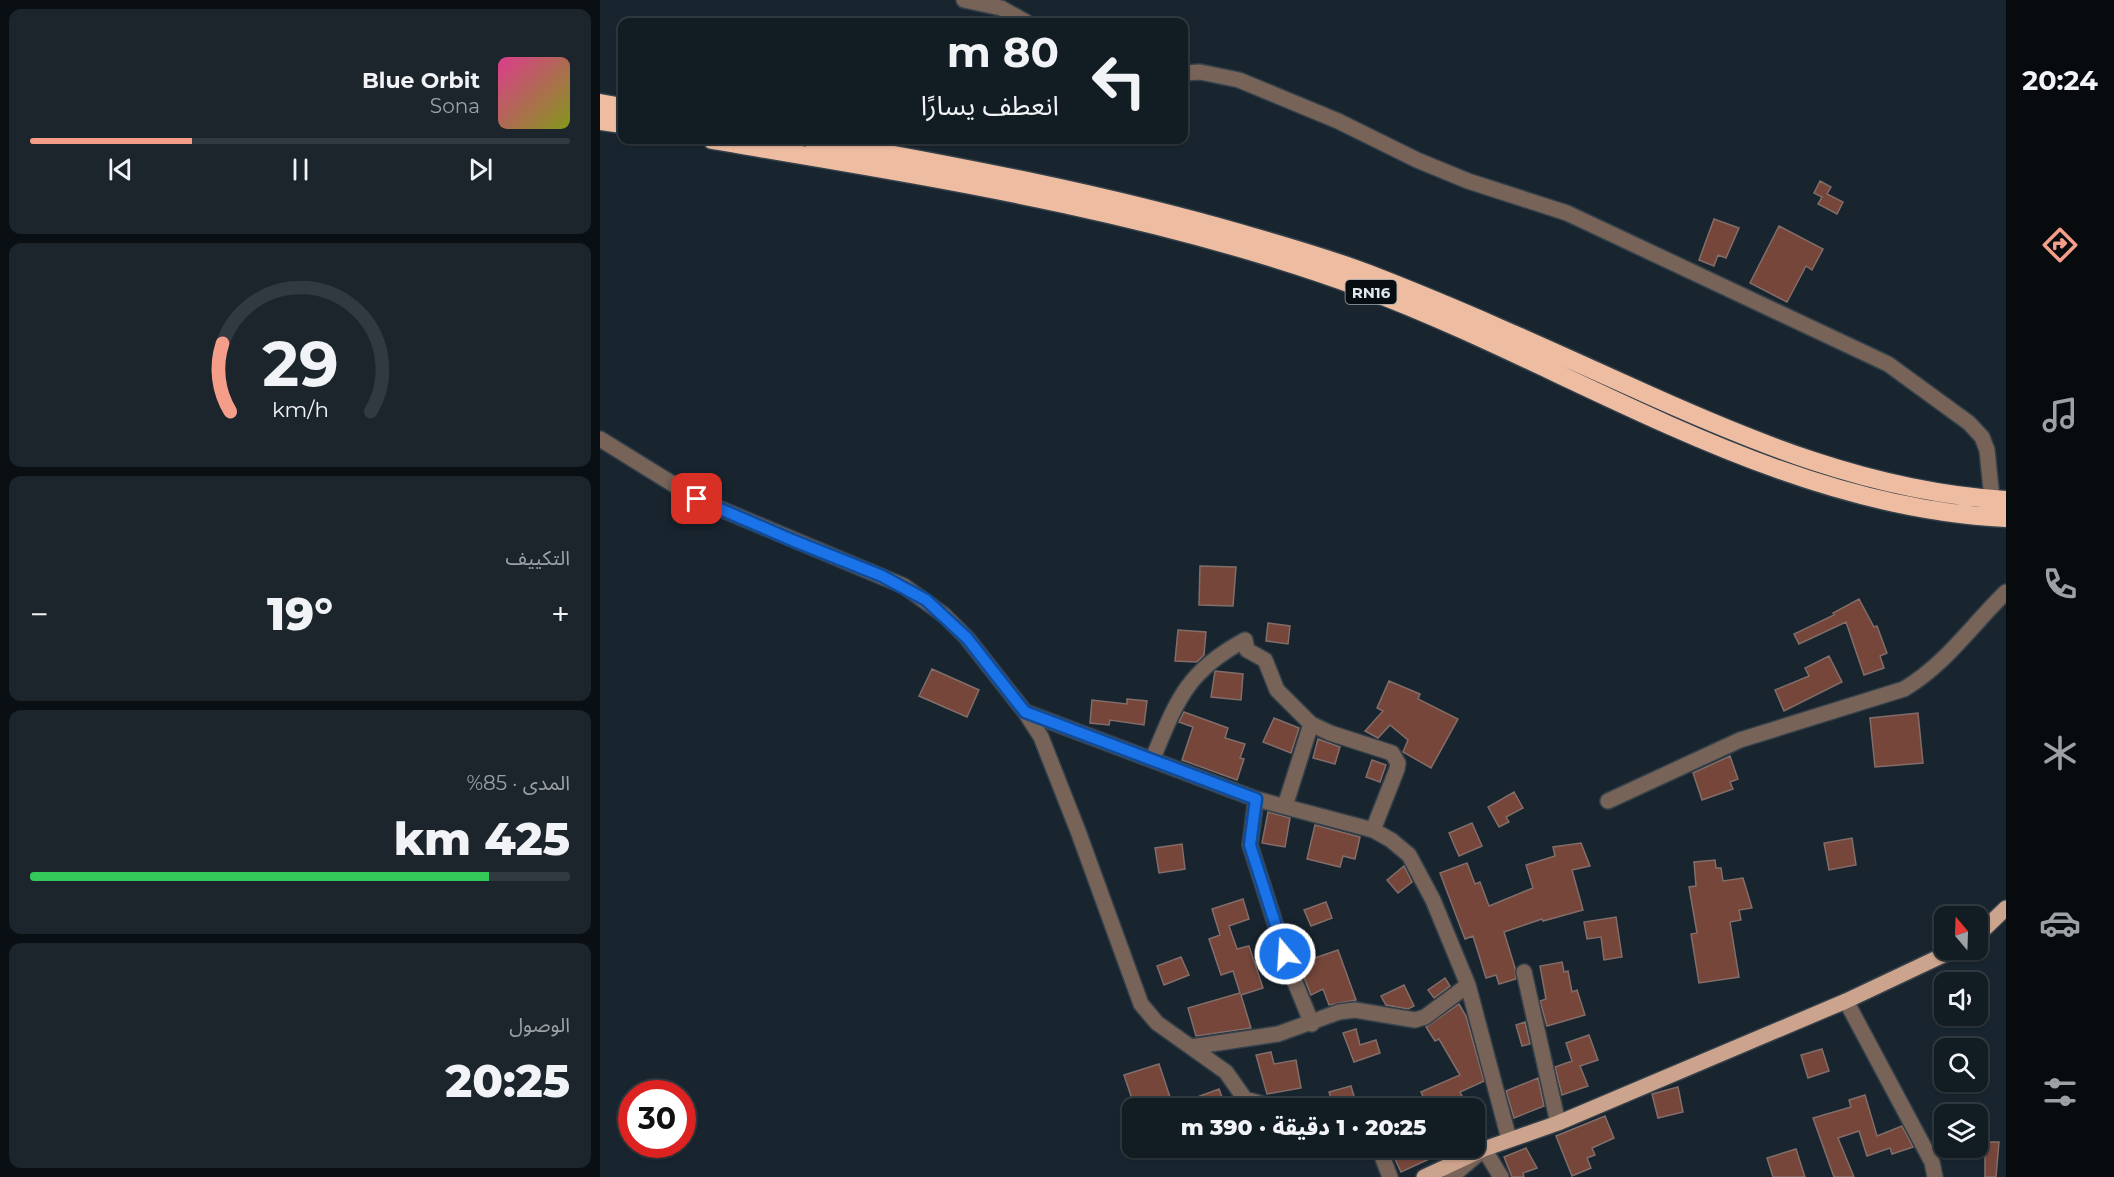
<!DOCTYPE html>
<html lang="ar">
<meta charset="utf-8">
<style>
:root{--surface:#121c23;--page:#1b252b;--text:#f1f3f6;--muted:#9ca1a6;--line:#313a41;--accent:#f49e89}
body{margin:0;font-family:Montserrat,"Noto Sans Arabic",sans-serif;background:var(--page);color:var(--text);direction:rtl;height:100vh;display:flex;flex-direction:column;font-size:22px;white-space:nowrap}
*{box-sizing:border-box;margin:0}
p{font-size:20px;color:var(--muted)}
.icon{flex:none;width:33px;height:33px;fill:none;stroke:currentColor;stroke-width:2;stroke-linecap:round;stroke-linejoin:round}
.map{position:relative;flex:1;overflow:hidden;direction:ltr}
.drawer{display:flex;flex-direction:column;gap:9px;padding:9px;background:#0a0f13;width:600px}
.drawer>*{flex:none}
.guide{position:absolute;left:18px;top:18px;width:570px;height:126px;border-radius:12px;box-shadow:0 2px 4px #0004,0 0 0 2px var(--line);direction:rtl;background:#121c23;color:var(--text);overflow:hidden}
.needle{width:39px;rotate:341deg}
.buttons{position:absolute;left:1334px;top:906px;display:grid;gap:12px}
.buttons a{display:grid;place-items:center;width:54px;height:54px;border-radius:12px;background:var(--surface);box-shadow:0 2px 4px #0004,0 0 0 2px var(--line);font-size:30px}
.speed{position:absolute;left:18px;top:1080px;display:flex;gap:12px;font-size:30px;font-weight:700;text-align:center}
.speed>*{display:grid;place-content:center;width:78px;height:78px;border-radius:50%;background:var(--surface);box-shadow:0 2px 4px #0004,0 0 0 2px var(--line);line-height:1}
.speed .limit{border:9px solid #d22;background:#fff;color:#111}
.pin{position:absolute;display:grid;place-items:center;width:51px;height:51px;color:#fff;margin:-26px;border-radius:12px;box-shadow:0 3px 9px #0006}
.me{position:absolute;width:66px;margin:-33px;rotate:342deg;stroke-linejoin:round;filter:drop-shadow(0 0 4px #0008)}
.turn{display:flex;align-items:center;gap:21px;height:126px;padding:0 30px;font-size:27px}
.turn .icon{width:78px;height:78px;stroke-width:2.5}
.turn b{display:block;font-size:42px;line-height:51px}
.big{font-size:45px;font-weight:800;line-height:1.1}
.drawer .tile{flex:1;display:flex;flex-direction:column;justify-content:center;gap:9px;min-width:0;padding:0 21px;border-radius:12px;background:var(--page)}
.drawer .dial{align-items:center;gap:0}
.dial svg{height:156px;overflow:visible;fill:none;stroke:var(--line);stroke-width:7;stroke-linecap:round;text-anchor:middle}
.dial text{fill:var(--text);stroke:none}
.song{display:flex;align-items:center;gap:18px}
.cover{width:72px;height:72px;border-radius:9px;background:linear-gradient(135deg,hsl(330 70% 55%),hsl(70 70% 35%))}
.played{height:6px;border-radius:3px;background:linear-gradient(90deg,var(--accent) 30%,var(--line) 30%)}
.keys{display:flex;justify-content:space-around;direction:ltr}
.heat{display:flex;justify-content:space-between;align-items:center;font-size:33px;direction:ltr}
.charge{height:9px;border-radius:4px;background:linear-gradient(90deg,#34c759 85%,var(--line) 0)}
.trip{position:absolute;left:522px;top:1098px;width:363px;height:60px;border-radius:12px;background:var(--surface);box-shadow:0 2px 4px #0004,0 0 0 2px var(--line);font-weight:800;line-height:60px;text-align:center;direction:rtl}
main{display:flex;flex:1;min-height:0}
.menu{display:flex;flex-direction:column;width:108px;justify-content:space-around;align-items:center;background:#070b0e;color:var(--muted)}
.menu .icon{width:42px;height:42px}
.menu .active{color:var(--accent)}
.menu b{font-size:27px;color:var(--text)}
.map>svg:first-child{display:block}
.building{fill:#76463b;stroke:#826d69;stroke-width:1.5}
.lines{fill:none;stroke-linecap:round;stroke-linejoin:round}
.minor-casing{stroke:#34404a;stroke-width:18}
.major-casing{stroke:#34404a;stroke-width:18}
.highway-casing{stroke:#34404a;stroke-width:21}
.minor{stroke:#776358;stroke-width:15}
.major{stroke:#cca38c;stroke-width:15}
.highway{stroke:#eebca0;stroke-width:18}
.route-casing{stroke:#114b97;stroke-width:15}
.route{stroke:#1a73e8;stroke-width:10}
.labels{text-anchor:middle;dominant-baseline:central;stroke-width:6;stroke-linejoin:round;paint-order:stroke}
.shield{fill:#080d12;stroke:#9ea6ad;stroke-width:1.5}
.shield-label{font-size:15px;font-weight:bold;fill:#dfe7ef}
</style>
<main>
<nav class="menu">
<b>20:24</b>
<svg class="icon active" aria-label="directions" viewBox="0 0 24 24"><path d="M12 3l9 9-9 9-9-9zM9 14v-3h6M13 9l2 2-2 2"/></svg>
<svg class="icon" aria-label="music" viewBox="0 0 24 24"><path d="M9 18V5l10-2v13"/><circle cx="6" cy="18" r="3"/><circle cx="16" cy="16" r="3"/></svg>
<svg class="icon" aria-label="phone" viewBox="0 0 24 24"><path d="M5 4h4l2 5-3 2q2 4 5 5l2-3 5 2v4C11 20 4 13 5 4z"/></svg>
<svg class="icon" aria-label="climate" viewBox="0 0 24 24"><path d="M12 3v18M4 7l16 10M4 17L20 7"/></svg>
<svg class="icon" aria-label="car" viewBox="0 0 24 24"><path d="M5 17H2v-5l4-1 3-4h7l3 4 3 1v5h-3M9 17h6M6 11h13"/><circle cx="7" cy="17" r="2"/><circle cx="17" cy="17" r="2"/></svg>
<svg class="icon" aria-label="filters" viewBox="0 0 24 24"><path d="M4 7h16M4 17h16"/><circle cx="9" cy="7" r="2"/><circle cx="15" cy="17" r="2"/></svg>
</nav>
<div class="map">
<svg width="1406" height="1177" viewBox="0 0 1406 1177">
<rect width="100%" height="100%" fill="#18252f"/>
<!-- building -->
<path class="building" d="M 1220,181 L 1231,187 L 1227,194 L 1243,202 L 1237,214 L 1218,204 L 1222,197 L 1214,193 Z
M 1114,219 L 1139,228 L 1126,258 L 1118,255 L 1114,266 L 1099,260 Z
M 1179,226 L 1223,249 L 1212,270 L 1206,266 L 1187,302 L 1150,283 Z
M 600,566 L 636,567 L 633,606 L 599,605 Z
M 1259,599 L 1274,627 L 1277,626 L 1287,653 L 1280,656 L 1284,668 L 1264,675 L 1246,622 L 1199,644 L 1194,634 L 1234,615 L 1233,613 Z
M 668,623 L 690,626 L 688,644 L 666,641 Z
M 578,630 L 606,632 L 604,655 L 597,662 L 575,661 Z
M 1229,656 L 1242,682 L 1184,711 L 1175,690 L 1209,676 L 1205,668 Z
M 332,669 L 379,690 L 367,717 L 319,696 Z
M 615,671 L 643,674 L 641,700 L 611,697 Z
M 789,681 L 820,694 L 818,699 L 858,719 L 831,768 L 803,752 L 808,740 L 790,725 L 778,738 L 765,731 L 783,711 L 777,708 Z
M 527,699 L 547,701 L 544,725 L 510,720 L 509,725 L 490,723 L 492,700 L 527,704 Z
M 584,712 L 628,728 L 625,738 L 645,744 L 640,758 L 644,759 L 637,780 L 582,760 L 593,727 L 579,722 Z
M 1318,713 L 1323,763 L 1275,767 L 1270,718 Z
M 674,718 L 699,728 L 691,753 L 663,742 Z
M 718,739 L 740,747 L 735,764 L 713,758 Z
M 1130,756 L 1138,779 L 1130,782 L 1133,789 L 1102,800 L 1093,773 Z
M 772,760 L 786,765 L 780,782 L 766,777 Z
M 914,792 L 923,808 L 906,817 L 909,822 L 899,827 L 888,807 Z
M 668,812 L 690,818 L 685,847 L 662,843 Z
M 872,823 L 882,846 L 859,856 L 849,833 Z
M 715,825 L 760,837 L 755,859 L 743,856 L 740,867 L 707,859 Z
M 1252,838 L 1256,865 L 1229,870 L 1224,843 Z
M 981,843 L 990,866 L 972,870 L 983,910 L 943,921 L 942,919 L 904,932 L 915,968 L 916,979 L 899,984 L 896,975 L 886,978 L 873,936 L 865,939 L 840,873 L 867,863 L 875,884 L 880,882 L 889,906 L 933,888 L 926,865 L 955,856 L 953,847 Z
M 582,844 L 585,869 L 559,873 L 555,848 Z
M 1115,860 L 1116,868 L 1121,868 L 1123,881 L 1143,878 L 1152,908 L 1139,910 L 1141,920 L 1130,922 L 1139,977 L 1099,983 L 1091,934 L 1097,933 L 1089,887 L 1096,886 L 1094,862 Z
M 804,866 L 812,882 L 798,893 L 787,880 Z
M 643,899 L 649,919 L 629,926 L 637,949 L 649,946 L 663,988 L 641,995 L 651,1028 L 596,1036 L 588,1008 L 640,993 L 633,971 L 621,975 L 609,939 L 620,935 L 612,909 Z
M 726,902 L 732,918 L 711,926 L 704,910 Z
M 1016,917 L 1022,957 L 1004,960 L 1001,937 L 987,939 L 984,922 Z
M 738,950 L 756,1000 L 729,1005 L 723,989 L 711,995 L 701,970 L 715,964 L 712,959 Z
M 581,957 L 589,975 L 564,985 L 557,966 Z
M 962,962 L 964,972 L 968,971 L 972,992 L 977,990 L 985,1015 L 947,1026 L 940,1001 L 946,999 L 940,966 Z
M 845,978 L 850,986 L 834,998 L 828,990 Z
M 804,985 L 814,1006 L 808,1009 L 786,1005 L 781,996 Z
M 859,1004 L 866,1016 L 884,1081 L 860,1092 L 867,1106 L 861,1108 L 828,1108 L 821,1092 L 860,1075 L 839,1039 L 835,1041 L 826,1027 Z
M 925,1022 L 930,1044 L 922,1046 L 916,1025 Z
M 756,1029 L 760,1045 L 776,1040 L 780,1053 L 754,1062 L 743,1033 Z
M 989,1035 L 998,1060 L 980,1066 L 988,1086 L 962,1095 L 955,1067 L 972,1061 L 966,1043 Z
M 1222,1049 L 1229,1071 L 1208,1078 L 1201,1055 Z
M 671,1052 L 674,1064 L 696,1060 L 701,1088 L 667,1094 L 656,1055 Z
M 559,1064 L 573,1106 L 619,1089 L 626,1108 L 535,1108 L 524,1075 Z
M 938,1078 L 944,1106 L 914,1118 L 906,1091 Z
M 751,1086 L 757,1106 L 734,1108 L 729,1092 Z
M 1078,1087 L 1083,1112 L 1058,1118 L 1052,1094 Z
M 1265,1095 L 1277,1136 L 1302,1126 L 1313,1147 L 1292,1154 L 1290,1148 L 1267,1156 L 1259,1131 L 1238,1138 L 1254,1177 L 1234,1177 L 1213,1118 L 1251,1107 L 1249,1100 Z
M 1005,1116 L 1014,1138 L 992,1148 L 995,1155 L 987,1158 L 991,1168 L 972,1176 L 956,1136 Z
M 1385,1142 L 1399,1142 L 1396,1177 L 1385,1177 Z
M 790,1148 L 853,1148 L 801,1172 Z
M 926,1148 L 937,1168 L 923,1173 L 924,1177 L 912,1177 L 904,1157 Z
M 1196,1149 L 1205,1177 L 1173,1177 L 1167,1158 Z"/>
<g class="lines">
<!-- minor casing -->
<g class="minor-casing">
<path id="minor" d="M 364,0 L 401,8 L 426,22
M 584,73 L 600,72 L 639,80 L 738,121 L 817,160 L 868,181 L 967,213 L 1288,364 L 1369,423 L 1382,437 L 1387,450 L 1392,499
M 0,439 L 97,499 L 304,586 L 344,615 L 367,638 L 425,712 L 441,737 L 478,831 L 541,1004 L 557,1023 L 626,1072 L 645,1099 L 676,1108
M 425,712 L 656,799 L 773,830 L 791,840 L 809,855 L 833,900 L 868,985 L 909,1139
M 553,758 C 577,700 587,671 645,640 L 647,650 L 665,660 L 677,690 L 711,724 L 730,733 L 792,753 L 798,763 L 797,769 L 773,830
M 656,799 L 650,845 L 690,970 L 712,1024
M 1008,801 L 1140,740 L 1304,689 C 1346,664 1372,625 1406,592
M 685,806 L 711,724
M 924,972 L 958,1123
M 1246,1001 L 1332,1162 L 1335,1177
M 591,1047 L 678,1034 L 739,1012 L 755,1010 L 815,1020 L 825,1017 L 868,985
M 779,1148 L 790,1177
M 851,1177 L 884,1149 L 901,1177"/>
</g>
<!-- major casing -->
<g class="major-casing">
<path id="major" d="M 1377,936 L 1406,908
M 824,1177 L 884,1149 L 958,1123 L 1246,1001 L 1354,950"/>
</g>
<!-- highway casing -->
<g class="highway-casing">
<path id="highway" d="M 0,103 L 22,107
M 0,121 L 22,124
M 112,140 C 330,177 553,211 762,288 C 974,367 1174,507 1406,518
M 212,140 C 357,166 501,193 643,234 C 685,246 728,258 769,274 C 857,308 943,347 1029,386 C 1150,441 1271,492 1406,500"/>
</g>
<!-- minor -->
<use href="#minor" class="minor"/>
<!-- major -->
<use href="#major" class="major"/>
<!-- highway -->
<use href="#highway" class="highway"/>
</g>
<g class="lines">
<!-- route casing -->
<g class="route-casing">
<path id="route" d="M 97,499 L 192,540 L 282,576 L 326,600 L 367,638 L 425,712 L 656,799 L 650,845 L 685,954"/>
</g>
<!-- route -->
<use href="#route" class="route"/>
</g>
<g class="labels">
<!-- shield labels -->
<rect class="shield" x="745.5" y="280" width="51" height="24" rx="4.5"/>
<g class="shield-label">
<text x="771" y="292">RN16</text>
</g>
</g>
</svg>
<div class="buttons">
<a><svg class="needle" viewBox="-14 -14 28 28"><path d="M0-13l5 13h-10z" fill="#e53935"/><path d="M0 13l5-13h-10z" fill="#9ca1a6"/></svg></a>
<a><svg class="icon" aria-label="sound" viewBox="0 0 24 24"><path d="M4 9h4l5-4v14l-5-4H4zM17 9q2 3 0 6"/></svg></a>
<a><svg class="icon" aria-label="search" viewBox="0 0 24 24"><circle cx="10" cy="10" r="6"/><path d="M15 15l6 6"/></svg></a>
<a><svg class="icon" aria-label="layers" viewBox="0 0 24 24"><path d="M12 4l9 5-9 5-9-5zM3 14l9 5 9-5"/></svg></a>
</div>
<div class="speed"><div class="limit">30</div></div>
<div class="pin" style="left:97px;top:499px;background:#d93025"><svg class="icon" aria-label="arrive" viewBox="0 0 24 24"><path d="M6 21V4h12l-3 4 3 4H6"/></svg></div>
<svg class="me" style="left:685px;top:954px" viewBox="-20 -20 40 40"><circle r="17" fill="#1a73e8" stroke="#fff" stroke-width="3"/><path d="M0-11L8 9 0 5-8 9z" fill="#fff"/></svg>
<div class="trip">20:25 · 1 دقيقة · 390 m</div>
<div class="guide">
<div class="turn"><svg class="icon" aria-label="left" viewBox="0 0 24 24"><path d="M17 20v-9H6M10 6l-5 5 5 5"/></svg><div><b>80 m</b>انعطف يسارًا</div></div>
</div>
</div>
<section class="drawer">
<div class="tile">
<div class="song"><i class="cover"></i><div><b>Blue Orbit</b><p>Sona</p></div></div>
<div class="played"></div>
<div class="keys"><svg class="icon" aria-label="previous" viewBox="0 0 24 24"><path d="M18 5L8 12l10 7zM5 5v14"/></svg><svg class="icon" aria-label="pause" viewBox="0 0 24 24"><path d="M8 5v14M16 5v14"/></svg><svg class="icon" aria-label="next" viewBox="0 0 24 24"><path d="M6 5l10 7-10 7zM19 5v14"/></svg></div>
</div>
<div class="tile dial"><svg viewBox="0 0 100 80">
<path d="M14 69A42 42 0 1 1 86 69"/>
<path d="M14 69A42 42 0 0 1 10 34" stroke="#f49e89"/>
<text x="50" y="56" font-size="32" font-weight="700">29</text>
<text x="50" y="72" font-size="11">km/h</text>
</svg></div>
<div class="tile"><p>التكييف</p>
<div class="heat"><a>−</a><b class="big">19°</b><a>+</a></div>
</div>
<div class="tile"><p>المدى · 85%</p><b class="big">425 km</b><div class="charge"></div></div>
<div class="tile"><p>الوصول</p><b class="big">20:25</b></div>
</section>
</main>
